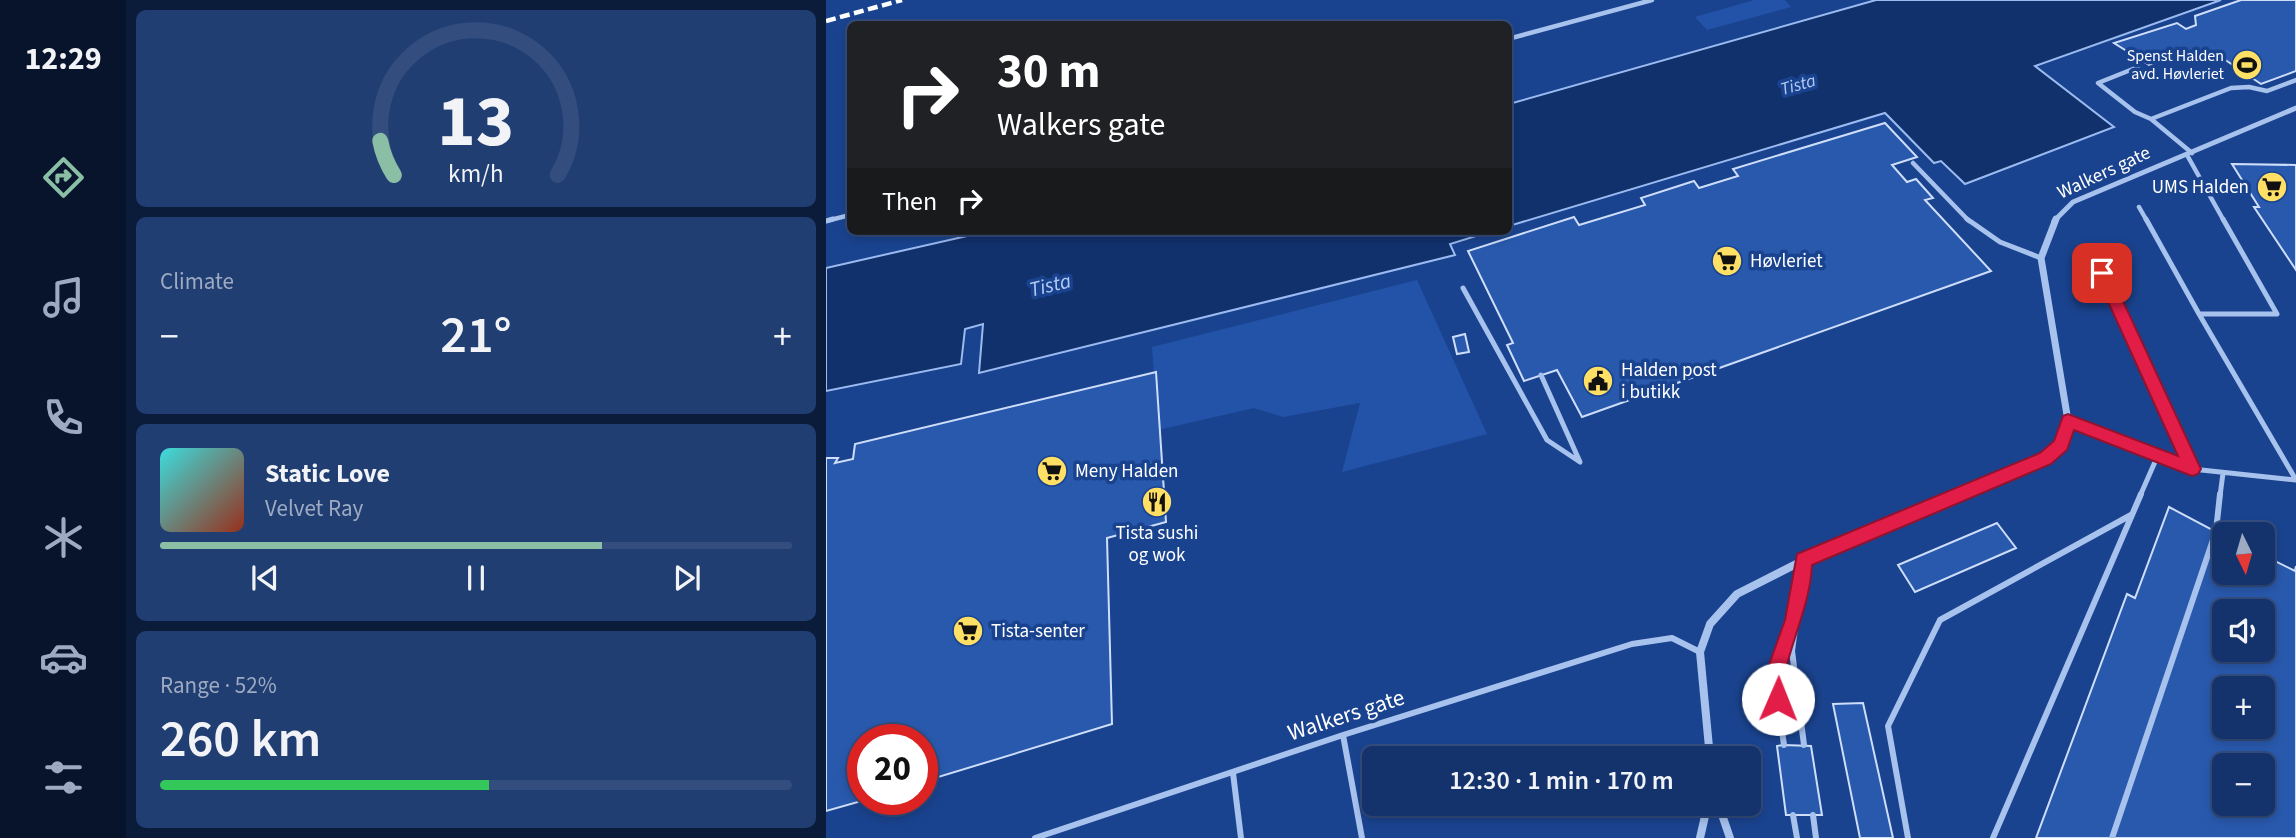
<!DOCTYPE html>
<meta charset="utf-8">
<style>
:root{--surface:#14326b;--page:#213e73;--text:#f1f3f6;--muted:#9daac1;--line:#334d7e;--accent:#8abfa5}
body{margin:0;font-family:"Source Sans 3",sans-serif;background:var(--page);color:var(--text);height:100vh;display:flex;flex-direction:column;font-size:26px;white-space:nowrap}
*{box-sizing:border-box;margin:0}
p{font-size:23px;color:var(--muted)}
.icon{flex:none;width:38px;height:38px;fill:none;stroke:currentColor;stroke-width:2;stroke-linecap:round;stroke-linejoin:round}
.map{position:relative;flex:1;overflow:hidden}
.side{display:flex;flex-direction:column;gap:10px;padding:10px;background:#0b1c3b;width:700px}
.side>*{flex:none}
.top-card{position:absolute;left:21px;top:21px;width:665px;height:214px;border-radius:10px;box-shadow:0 4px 10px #0003,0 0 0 2px var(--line);background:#202124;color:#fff;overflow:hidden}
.needle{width:46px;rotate:175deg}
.buttons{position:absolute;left:1386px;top:522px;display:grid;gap:14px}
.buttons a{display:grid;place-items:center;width:63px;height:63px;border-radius:10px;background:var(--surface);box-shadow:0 4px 10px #0003,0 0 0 2px var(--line);font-size:35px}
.speed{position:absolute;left:21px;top:724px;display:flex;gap:14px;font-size:35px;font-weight:700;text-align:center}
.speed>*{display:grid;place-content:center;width:91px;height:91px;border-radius:50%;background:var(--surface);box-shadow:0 4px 10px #0003,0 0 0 2px var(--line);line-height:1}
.speed .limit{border:10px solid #d22;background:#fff;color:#111}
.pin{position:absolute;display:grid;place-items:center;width:60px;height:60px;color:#fff;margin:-30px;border-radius:14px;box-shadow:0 4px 10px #0006}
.me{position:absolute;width:77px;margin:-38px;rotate:1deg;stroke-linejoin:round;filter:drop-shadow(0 0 5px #0008)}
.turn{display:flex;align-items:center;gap:24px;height:147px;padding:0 35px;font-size:32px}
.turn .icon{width:91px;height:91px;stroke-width:2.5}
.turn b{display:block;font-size:49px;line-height:60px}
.then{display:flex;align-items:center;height:66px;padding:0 35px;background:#0003;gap:14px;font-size:26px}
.big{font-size:52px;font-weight:600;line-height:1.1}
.side .widget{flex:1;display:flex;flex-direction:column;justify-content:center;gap:10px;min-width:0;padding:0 24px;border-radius:10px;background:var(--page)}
.side .dial{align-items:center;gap:0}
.dial svg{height:182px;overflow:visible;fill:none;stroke:var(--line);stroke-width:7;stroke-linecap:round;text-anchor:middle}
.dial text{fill:var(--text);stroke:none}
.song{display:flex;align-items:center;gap:21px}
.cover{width:84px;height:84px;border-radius:10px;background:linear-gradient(135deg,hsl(180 70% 55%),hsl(10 70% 35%))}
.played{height:7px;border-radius:4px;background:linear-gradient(90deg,var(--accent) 70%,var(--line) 70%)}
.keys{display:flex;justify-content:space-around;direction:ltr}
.heat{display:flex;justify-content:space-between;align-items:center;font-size:38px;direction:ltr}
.charge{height:10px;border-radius:5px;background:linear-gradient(90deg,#34c759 52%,var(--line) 0)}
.trip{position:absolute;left:536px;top:746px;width:399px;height:70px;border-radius:10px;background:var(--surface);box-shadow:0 4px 10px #0003,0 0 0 2px var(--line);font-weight:600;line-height:70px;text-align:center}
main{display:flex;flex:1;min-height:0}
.menu{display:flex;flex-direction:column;width:126px;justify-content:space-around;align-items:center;background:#08142b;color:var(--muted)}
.menu .icon{width:49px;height:49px}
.menu .active{color:var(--accent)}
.menu b{font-size:32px;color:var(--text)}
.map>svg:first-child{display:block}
.green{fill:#2353a8}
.water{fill:#11316d;stroke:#9bbbf0;stroke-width:2}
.building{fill:#2959ad;stroke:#cedefa;stroke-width:2;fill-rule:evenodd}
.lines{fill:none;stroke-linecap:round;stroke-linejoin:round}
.lane-far2{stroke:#a8c2ee;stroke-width:4.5}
.lane-far1{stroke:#a8c2ee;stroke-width:5}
.lane{stroke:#a8c2ee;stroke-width:6}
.street-far2{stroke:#a8c2ee;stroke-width:5}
.street-far1{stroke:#a8c2ee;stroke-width:7}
.street{stroke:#a8c2ee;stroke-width:8}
.rail{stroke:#fff;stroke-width:4.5;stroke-dasharray:10 4.5;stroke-linecap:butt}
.route{fill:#e11d48;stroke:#92132f;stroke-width:2}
.labels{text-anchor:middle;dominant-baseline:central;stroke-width:7;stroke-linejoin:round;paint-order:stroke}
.far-poi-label{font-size:16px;fill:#fff;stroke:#1a438f;text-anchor:end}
.far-water-label{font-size:18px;font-style:italic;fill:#b4ccf5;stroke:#1a438f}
.street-label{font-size:19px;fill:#fff;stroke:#1a438f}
.poi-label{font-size:19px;fill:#fff;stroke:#1a438f;text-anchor:start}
.water-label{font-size:21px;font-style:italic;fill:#b4ccf5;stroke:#1a438f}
.near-street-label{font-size:23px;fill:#fff;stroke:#1a438f}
</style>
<main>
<nav class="menu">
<b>12:29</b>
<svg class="icon active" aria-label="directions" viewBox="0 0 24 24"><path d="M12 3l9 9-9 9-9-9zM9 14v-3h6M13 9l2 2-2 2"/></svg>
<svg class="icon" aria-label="music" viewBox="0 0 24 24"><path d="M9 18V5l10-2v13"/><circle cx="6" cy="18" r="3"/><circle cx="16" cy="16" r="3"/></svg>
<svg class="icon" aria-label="phone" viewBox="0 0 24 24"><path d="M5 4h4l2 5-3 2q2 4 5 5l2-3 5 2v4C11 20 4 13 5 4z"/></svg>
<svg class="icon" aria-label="climate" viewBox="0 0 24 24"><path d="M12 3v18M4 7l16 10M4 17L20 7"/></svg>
<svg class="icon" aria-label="car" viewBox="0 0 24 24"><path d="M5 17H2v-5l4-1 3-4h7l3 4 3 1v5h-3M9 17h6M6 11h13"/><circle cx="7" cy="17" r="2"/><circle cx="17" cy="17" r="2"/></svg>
<svg class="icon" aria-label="filters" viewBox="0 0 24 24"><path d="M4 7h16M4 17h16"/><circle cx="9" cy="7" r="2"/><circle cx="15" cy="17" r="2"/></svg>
</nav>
<section class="side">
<div class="widget dial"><svg viewBox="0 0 100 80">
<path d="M14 69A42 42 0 1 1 86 69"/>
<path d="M14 69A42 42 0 0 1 8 54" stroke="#8abfa5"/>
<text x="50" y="56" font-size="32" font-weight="700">13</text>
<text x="50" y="72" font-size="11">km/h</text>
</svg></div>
<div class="widget"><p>Climate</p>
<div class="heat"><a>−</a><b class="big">21°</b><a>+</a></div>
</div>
<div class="widget">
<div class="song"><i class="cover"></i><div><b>Static Love</b><p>Velvet Ray</p></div></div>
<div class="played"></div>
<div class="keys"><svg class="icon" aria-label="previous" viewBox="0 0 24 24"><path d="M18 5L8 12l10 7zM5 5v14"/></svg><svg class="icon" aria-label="pause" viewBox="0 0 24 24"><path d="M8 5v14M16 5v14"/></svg><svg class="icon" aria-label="next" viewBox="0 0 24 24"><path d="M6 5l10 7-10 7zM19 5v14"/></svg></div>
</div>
<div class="widget"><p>Range · 52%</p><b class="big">260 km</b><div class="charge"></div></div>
</section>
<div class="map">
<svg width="1470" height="838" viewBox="0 0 1470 838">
<rect width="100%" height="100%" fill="#1a438f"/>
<!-- green -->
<path class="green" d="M 928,0 L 959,0 L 965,7 L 881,30 L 869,17 Z
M 591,280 L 661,434 L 516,472 L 534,403 L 457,417 L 428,408 L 332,430 L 326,347 Z"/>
<!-- water -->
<path class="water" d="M 1050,0 L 1395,0 L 1209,66 L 1288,127 L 1139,184 L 1115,161 L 1108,163 L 1059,113 L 683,226 L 683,104 Z
M 163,231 L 666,231 L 624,244 L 629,255 L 153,373 L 157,324 L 139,329 L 135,364 L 0,391 L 0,268 Z"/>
<!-- building -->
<path class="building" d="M 1415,0 L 1470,0 L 1470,71 L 1435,84 L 1392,55 L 1374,62 L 1360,52 L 1323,65 L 1288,43 L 1351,23 L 1360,29 L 1370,25 L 1369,16 Z
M 1059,123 L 1091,157 L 1066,165 L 1081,182 L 1090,179 L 1107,198 L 1099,200 L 1165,271 L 756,417 L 731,370 L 698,381 L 681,345 L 687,343 L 642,251 L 748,217 L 753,225 L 819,205 L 815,198 L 868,181 L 873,188 L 912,176 L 907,169 Z
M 1406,164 L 1470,165 L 1470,270 L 1428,207 L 1433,207 Z
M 639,334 L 643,352 L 631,354 L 627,337 Z
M 330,372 L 340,522 L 281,538 L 286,724 L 96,782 L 96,740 L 37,740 L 39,800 L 0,811 L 0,458 L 12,458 L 9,463 L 27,459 L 29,444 Z
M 1343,507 L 1398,536 L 1398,572 L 1437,572 L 1437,555 L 1469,571 L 1470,566 L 1470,838 L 1210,838 L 1301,594 L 1309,598 ZM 1398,611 L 1437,611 L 1437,649 L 1398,649 ZM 1398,688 L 1437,688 L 1437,726 L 1398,726 ZM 1398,765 L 1437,765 L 1437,803 L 1398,803 Z
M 1171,523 L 1190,548 L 1089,592 L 1072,565 Z
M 1037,703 L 1067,838 L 1034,838 L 1007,704 Z
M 958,745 L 985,746 L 996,815 L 960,815 L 951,746 Z"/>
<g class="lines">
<!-- lane-far2 -->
<path class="lane-far2" d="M 682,39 L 826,0
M 1312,67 L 1272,83 L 1309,112 L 1325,119
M 1366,153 L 1325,119 L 1405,88 L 1423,87 L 1441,91 L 1470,80
M 1361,155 L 1398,221
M 1087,163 L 1143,221
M 1313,207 L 1321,221
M 0,221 L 24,215"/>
<!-- lane-far1 -->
<path class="lane-far1" d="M 1141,219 L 1174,242 L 1215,258
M 1320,219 L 1373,314
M 1397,219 L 1451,314 L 1373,314 L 1470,480
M 0,221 L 7,219
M 1265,248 L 1366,469
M 637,288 L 721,440 L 754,462 L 715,375
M 1242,421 L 1366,469 L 1470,480
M 1314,496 L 1332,455
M 1394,496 L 1397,473"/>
<!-- lane -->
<path class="lane" d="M 978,560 L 966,651 L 978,745
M 517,735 L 536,838
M 958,745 L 948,676 L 966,626
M 407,773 L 415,838
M 967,815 L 971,838
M 987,815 L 990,838
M 209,838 L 517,735 L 806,644 L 846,638 L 874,652
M 1082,838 L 1062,726 L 1114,620 L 1305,515
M 1167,838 L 1315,494
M 1286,838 L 1390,531 L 1394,494"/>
<!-- street-far2 -->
<path class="street-far2" d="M 1228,221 L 1247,202 L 1470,108"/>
<!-- street-far1 -->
<path class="street-far1" d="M 1130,496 L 1219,458 L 1235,445 L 1242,421 L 1215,258 L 1230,219"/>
<!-- street -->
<path class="street" d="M 884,758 L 874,652 L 884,624 L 911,594 L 978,560 L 1134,494
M 892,803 L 904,838
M 874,838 L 882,803"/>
<!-- rail -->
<path class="rail" d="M 0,21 L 76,0"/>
</g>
<!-- route -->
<path class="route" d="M 1276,268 L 1284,273 L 1375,469 L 1372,474 L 1366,476 L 1248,430 L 1241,450 L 1225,464 L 986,565 C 984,604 967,636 959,673 C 956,685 963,695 958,706 L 952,709 L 945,706 L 939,676 L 959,620 L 971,554 L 1214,453 L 1228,441 L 1237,416 L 1242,414 L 1352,456 L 1269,273 Z"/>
<!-- icons -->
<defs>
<g id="stadium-disc" transform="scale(1.575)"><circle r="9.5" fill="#ffe065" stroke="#1a438f"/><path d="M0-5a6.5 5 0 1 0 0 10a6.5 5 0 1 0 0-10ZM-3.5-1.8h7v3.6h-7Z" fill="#111"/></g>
<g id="supermarket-disc" transform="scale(1.575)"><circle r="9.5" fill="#ffe065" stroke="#1a438f"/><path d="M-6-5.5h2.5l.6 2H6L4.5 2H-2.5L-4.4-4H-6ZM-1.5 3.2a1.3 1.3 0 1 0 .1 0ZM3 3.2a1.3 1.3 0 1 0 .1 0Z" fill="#111"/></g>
<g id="civic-disc" transform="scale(1.575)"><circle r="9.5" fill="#ffe065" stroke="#1a438f"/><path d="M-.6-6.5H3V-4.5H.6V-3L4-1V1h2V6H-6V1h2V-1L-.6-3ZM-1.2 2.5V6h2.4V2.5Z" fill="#111"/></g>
<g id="restaurant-disc" transform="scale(1.575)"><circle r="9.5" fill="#ffe065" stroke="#1a438f"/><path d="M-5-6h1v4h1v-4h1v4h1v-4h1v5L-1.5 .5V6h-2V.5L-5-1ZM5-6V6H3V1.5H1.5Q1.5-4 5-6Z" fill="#111"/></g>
</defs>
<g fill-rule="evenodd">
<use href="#stadium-disc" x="1421" y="65"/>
<use href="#supermarket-disc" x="1446" y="187"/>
<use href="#supermarket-disc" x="901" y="261"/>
<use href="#civic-disc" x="772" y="381"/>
<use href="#supermarket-disc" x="226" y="471"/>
<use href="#restaurant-disc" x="331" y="502"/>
<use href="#supermarket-disc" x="142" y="631"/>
</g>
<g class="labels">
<!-- far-poi labels -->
<g class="far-poi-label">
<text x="1398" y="56">Spenst Halden<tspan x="1398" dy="18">avd. Høvleriet</tspan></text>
</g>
<!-- far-water labels -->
<g class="far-water-label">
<text transform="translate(972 85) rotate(-16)">Tista</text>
</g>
<!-- street labels -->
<g class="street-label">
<text transform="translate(1278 173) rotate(-25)">Walkers gate</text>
</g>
<!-- poi labels -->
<g class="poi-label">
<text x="1423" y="187" text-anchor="end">UMS Halden</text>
<text x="924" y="261">Høvleriet</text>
<text x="795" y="370">Halden post<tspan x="795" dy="22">i butikk</tspan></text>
<text x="249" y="471">Meny Halden</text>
<text x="331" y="533" text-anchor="middle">Tista sushi<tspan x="331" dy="22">og wok</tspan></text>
<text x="165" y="631">Tista-senter</text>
</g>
<!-- water labels -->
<g class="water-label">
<text transform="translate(224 285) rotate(-14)">Tista</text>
</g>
<!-- near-street labels -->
<g class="near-street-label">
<text transform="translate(520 715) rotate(-18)">Walkers gate</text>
</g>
</g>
</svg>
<div class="buttons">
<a><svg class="needle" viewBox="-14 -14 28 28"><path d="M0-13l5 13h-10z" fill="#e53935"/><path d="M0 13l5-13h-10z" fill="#9daac1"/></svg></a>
<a><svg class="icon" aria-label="sound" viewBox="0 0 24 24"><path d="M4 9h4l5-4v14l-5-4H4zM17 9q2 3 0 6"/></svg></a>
<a>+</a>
<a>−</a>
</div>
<div class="speed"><div class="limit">20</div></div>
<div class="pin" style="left:1276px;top:273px;background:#d93025"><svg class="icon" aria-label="arrive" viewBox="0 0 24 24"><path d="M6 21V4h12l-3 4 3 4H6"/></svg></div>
<svg class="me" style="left:952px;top:699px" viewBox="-20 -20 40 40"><circle r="19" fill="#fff"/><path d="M0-13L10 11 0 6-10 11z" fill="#e11d48"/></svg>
<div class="trip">12:30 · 1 min · 170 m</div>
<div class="top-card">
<div class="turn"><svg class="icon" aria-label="right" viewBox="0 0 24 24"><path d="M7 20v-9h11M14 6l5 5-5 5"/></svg><div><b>30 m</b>Walkers gate</div></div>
<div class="then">Then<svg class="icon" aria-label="right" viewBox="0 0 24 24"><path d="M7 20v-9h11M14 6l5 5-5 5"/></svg></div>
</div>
</div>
</main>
